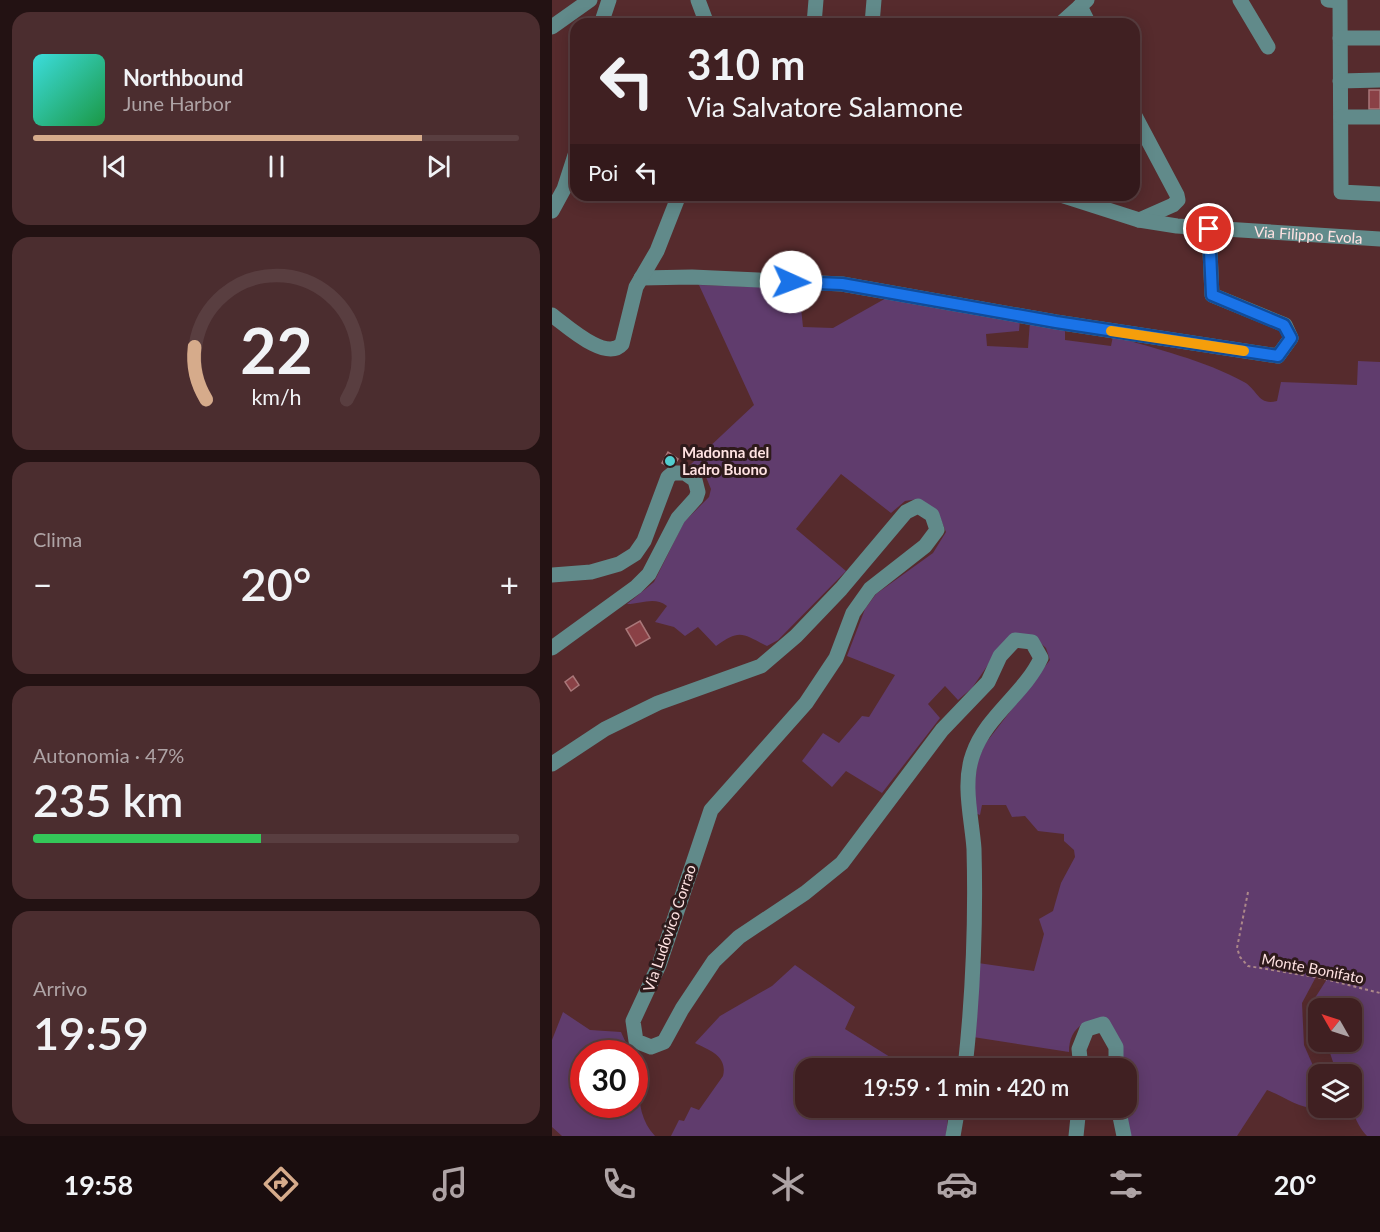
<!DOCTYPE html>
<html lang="it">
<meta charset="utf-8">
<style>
:root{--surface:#402022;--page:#4b2d2f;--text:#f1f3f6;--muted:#aea3a5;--line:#593e40;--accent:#d6ab8b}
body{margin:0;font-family:Lato,sans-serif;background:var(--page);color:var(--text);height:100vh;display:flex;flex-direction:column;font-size:22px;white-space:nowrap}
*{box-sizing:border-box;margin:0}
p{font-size:20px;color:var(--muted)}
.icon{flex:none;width:33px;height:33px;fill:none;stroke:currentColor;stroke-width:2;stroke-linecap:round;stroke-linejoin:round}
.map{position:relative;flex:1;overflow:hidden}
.drawer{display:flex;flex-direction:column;gap:12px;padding:12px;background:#231213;width:552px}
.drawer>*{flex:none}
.hud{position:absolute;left:18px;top:18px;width:570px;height:183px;border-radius:18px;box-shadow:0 3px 15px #0003,0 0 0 2px var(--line);background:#402022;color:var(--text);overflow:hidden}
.needle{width:39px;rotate:309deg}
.buttons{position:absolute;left:756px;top:998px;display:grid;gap:12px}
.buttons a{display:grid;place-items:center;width:54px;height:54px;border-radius:12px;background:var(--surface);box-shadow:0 3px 15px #0003,0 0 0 2px var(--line);font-size:30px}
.speed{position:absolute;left:18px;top:1040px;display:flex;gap:12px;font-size:30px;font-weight:700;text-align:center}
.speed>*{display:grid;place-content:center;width:78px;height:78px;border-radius:50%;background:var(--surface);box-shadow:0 3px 15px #0003,0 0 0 2px var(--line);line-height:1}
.speed .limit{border:9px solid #d22;background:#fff;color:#111}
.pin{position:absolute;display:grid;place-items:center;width:51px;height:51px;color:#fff;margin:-26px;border:3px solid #fff;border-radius:50%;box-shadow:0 2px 6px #0007}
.me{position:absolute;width:66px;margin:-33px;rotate:92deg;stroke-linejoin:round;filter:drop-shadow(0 0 4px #0008)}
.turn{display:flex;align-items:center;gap:21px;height:126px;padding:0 18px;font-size:27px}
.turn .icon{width:78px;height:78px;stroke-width:2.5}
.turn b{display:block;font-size:42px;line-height:51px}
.then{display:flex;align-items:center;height:57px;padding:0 18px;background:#0003;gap:12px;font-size:22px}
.big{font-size:45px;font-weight:600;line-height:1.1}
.drawer .widget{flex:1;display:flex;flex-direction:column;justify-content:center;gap:9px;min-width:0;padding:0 21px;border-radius:18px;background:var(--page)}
.drawer .dial{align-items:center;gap:0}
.dial svg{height:156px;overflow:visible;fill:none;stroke:var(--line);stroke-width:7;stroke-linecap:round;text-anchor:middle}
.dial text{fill:var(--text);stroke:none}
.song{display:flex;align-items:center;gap:18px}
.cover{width:72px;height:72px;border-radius:9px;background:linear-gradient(135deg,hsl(180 70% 55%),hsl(140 70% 35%))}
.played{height:6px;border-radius:3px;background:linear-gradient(90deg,var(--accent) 80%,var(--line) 80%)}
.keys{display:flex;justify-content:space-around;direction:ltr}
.heat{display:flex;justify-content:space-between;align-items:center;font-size:33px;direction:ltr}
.charge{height:9px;border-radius:4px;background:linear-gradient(90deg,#34c759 47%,var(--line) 0)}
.trip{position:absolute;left:243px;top:1058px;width:342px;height:60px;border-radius:18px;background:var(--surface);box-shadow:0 3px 15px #0003,0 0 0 2px var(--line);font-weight:600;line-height:60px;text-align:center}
.tabs{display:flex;height:96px;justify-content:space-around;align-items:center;background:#1a0d0e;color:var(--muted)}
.tabs .icon{width:42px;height:42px}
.tabs .selected{color:var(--accent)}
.tabs b{font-size:27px;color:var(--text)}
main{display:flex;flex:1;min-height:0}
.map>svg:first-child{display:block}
.green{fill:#603c6d;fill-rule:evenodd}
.building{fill:#8a4146;stroke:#a97779;stroke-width:1.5}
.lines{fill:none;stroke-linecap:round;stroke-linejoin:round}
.path{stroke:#ac8889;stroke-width:2;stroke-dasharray:3 3;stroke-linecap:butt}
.minor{stroke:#618a8a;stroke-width:15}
.route-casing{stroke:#114b97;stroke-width:15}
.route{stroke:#1a73e8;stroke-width:10}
.slow{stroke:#f59e0b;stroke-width:10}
.poi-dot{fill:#52cdcf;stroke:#2e1a1b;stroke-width:2}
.labels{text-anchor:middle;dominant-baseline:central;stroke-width:6;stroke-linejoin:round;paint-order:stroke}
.street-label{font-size:15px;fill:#ffe2e2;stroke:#2e1a1b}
.poi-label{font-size:15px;font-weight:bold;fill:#ffe2e2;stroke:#2e1a1b;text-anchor:start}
</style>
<main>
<section class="drawer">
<div class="widget">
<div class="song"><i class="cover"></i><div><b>Northbound</b><p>June Harbor</p></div></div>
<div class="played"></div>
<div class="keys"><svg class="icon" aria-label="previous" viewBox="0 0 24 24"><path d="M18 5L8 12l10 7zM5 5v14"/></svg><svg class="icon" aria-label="pause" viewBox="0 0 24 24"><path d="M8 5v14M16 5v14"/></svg><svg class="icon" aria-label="next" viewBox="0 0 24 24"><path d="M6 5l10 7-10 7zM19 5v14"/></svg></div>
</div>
<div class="widget dial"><svg viewBox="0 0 100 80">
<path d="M14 69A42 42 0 1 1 86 69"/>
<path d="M14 69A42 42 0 0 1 8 42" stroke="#d6ab8b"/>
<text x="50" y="56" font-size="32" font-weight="700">22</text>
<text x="50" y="72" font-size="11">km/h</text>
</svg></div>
<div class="widget"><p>Clima</p>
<div class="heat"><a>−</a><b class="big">20°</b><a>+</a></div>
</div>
<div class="widget"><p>Autonomia · 47%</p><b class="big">235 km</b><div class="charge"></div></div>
<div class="widget"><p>Arrivo</p><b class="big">19:59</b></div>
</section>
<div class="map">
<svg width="828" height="1136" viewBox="0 0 828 1136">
<rect width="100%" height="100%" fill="#562b2d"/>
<!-- green -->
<path class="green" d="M 147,285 L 247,288 L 251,327 L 281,328 L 336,297 L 468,319 L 467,331 L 434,334 L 435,346 L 476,348 L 478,321 L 513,327 L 513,340 L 559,346 L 561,336 C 604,349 652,360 692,382 C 706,390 706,406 725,401 L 729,382 L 805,385 L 806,361 L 828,362 L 828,1136 L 815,1136 C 797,1116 800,1099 800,1074 L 785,1074 L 774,1041 L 800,1041 L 800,1008 L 766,1008 L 766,1018 L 761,1001 L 777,976 L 766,973 L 750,1003 L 752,1045 L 766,1077 L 766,1107 L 777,1107 C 752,1113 738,1099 715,1090 L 685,1136 L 577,1136 L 571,1107 L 574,1107 L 574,1068 L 569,1068 L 569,1042 L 560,1027 L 532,1023 C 521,1030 517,1039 517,1052 L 421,1037 L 426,963 L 482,971 L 492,934 L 487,919 L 501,911 L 509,883 L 523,857 L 522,850 L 512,841 L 512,834 L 486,831 L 473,816 L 460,817 L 454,805 L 430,805 L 428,815 L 423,813 L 419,807 L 426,760 L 433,744 L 498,660 L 494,648 L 483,638 L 453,640 L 420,688 L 406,700 L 393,686 L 376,704 L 388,718 L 330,793 L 294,771 L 280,787 L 250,761 L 271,733 L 287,743 L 310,716 L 317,717 L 343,675 L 295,656 L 313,609 L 324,594 L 381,553 L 394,532 L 387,515 L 366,499 L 353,501 L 339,513 L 289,474 L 244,529 L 294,571 L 226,640 L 215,646 C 191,634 188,628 164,646 L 146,627 L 133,636 L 122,627 L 103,622 L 115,606 C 102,596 90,604 75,604 L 102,582 L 132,522 L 157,497 L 159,489 L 154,477 L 138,465 L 202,405 Z
M 243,965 L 303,1007 L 293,1029 L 338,1057 L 335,1068 L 254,1068 L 254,1107 L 397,1107 L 394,1136 L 119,1136 L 127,1120 L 132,1121 L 139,1107 L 147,1110 L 171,1076 C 176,1056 157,1050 143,1043 L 168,1016 L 220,986 Z
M 11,1012 L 38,1030 L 69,1032 L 74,1043 L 88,1054 C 87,1082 82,1114 103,1136 L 10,1136 L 0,1127 L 0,1040 ZM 32,1053 L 82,1053 L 82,1104 L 32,1104 Z"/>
<!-- building -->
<path class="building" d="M 817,90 L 828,90 L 828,109 L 817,109 Z
M 116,452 L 126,459 L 120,469 L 110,463 Z
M 88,621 L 98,638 L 84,646 L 74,629 Z
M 21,676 L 27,685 L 19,691 L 13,682 Z"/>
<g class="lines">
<!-- path -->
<path class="path" d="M 696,892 L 685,948 L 688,957 L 696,966 L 769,978 L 828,993"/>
<!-- minor -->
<g class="minor">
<path d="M 146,0 L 155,24"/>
<path d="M 688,0 L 716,47"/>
<path d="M 776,0 L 788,1 L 789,192 L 828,194"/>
<path d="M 528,6 L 537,24"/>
<path d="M 49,24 L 57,0"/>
<path d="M 262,24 L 264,0"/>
<path d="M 320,24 L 322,0"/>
<path d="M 508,24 L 535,0"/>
<path d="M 0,27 L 38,0"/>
<path d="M 788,38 L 828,38"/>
<path d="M 788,81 L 828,80"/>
<path d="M 582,114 L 625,195 L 626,200 L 621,205 L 587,220"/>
<path d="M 789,117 L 828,117"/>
<path id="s1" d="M 509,195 L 587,220 L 625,226 L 828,239"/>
<path d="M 0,211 L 12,189 L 24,152"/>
<path d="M 89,278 L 140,277 L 290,284 L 504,322 L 726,356 L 739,338 L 733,325 L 660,295 L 657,229"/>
<path d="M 0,315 C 15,326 54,362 70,344 L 84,287 L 105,251 L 127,195"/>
<path d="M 0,575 L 39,572 L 67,564 L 83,554 L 92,541 L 116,477 L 121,473 L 133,473 L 143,480 L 146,492 L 144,498 L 126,518 L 97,574 L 84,587 L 0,648"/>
<path d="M 0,764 L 53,729 L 106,703 L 209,666 L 244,636 L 289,589 L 354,512 L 366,506 L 380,515 L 385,530 L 373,546 L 318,589 L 301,613 L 284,658 L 254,703 L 159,810 L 107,965 L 81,1021 L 84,1041 L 99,1047 L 112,1042 L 130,1009 L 162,961 L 187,937 L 253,893 L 290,863 L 390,730 L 436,682 L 448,656 L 463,640 L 480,642 L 489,658 C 473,693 434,716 421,754 C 410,784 420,819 422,849 C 424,922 421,995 413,1068"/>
<path d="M 529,1068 L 527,1049 L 535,1029 L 551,1024 L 564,1047 L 564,1068"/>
<path d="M 566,1107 L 572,1136"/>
<path d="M 401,1136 L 406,1107"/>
<path d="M 524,1136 L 527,1107"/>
</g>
</g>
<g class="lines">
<!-- route casing -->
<g class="route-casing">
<path id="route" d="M 239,282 L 290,284 L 504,322 L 726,356 L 739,338 L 732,325 L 660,295 L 657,229"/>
</g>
<!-- route -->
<use href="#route" class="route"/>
<!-- slow -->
<path class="slow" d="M 559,331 L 692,351"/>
</g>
<!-- markers -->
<circle class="poi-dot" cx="118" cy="461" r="6"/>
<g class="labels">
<!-- street labels -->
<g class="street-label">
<text stroke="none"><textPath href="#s1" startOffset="252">Via Filippo Evola</textPath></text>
<text transform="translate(117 928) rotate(-71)">Via Ludovico Corrao</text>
<text transform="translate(761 968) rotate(11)">Monte Bonifato</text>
</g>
<!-- poi labels -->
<g class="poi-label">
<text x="130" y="452">Madonna del<tspan x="130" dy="17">Ladro Buono</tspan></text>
</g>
</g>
</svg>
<div class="buttons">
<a><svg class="needle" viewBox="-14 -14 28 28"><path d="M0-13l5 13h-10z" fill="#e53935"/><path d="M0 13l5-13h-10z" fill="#aea3a5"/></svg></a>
<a><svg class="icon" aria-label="layers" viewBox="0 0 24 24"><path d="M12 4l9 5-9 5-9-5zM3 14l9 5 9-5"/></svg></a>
</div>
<div class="speed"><div class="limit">30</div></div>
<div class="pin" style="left:657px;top:229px;background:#d93025"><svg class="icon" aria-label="arrive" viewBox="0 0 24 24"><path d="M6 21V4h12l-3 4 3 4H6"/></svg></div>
<svg class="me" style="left:239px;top:282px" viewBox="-20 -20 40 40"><circle r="19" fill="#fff"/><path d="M0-13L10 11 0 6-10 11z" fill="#1a73e8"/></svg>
<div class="trip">19:59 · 1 min · 420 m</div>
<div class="hud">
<div class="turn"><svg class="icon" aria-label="left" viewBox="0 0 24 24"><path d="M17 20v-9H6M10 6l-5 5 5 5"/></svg><div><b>310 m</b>Via Salvatore Salamone</div></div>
<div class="then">Poi<svg class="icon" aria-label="left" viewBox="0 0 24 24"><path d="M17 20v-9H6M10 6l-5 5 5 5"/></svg></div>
</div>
</div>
</main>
<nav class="tabs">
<b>19:58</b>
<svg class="icon selected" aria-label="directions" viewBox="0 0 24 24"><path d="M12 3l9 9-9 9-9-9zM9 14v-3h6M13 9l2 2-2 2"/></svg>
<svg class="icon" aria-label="music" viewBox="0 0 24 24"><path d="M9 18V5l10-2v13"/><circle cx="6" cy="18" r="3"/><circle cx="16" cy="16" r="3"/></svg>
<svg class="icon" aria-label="phone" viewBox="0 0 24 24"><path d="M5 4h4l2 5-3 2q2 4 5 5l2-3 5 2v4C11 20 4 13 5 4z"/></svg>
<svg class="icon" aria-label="climate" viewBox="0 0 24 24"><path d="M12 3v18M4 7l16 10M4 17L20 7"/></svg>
<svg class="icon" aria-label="car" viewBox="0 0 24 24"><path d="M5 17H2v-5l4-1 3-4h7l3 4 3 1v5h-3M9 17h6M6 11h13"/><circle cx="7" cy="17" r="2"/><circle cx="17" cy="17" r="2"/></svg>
<svg class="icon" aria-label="filters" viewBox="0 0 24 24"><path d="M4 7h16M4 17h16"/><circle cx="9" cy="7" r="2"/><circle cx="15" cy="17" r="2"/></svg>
<b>20°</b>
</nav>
